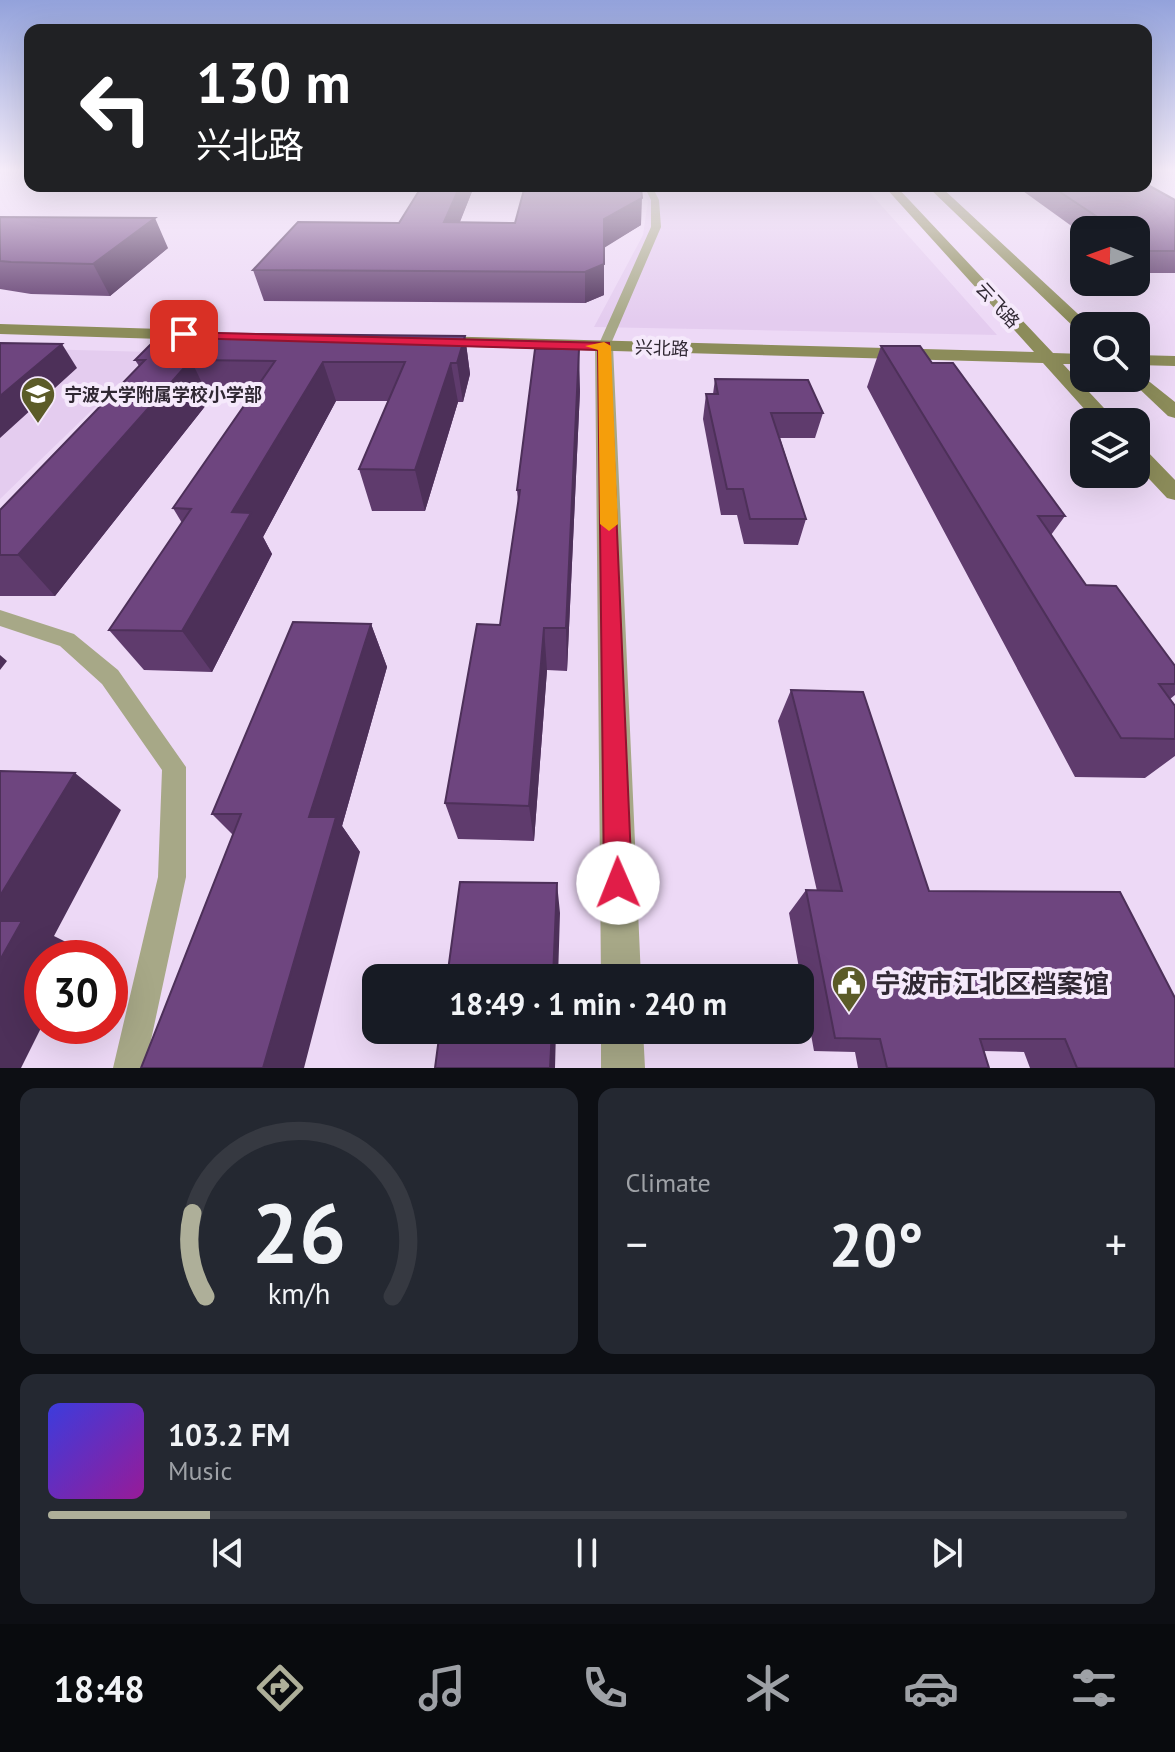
<!DOCTYPE html>
<meta charset="utf-8">
<style>
:root{--surface:#171b24;--page:#242831;--text:#f1f3f6;--muted:#9ea1a6;--line:#363941;--accent:#aeaf99}
body{margin:0;font-family:"PT Sans","Noto Sans SC",sans-serif;background:var(--page);color:var(--text);height:100vh;display:flex;flex-direction:column;font-size:30px;white-space:nowrap}
*{box-sizing:border-box;margin:0}
p{font-size:26px;color:var(--muted)}
.icon{flex:none;width:44px;height:44px;fill:none;stroke:currentColor;stroke-width:2;stroke-linecap:round;stroke-linejoin:round}
.map{position:relative;height:1068px;overflow:hidden}
.panel{display:flex;flex-direction:column;gap:20px;padding:20px;background:#0d0f14;flex:1}
.panel>*{flex:none}
.hud{position:absolute;left:24px;top:24px;width:1128px;height:168px;border-radius:16px;box-shadow:0 8px 32px #0002;background:#202124;color:#fff;overflow:hidden}
.needle{width:52px;rotate:271deg}
.tools{position:absolute;left:1070px;top:216px;display:grid;gap:16px}
.tools a{display:grid;place-items:center;width:80px;height:80px;border-radius:16px;background:var(--surface);box-shadow:0 8px 32px #0002;font-size:40px}
.speed{position:absolute;left:24px;top:940px;display:flex;gap:16px;font-size:40px;font-weight:700;text-align:center}
.speed>*{display:grid;place-content:center;width:104px;height:104px;border-radius:50%;background:var(--surface);box-shadow:0 8px 32px #0002;line-height:1}
.speed .limit{border:12px solid #d22;background:#fff;color:#111}
.pin{position:absolute;display:grid;place-items:center;width:68px;height:68px;color:#fff;margin:-34px;border-radius:16px;box-shadow:0 4px 12px #0006}
.me{position:absolute;width:88px;margin:-44px;rotate:359deg;stroke-linejoin:round;filter:drop-shadow(0 0 6px #0008)}
.turn{display:flex;align-items:center;gap:28px;height:168px;padding:0 40px;font-size:36px}
.turn .icon{width:104px;height:104px;stroke-width:2.5}
.turn b{display:block;font-size:56px;line-height:68px}
.big{font-size:60px;font-weight:700;line-height:1.1}
.panel .tile{flex:1;display:flex;flex-direction:column;justify-content:center;gap:12px;min-width:0;padding:0 28px;border-radius:16px;background:var(--page)}
.panel .dial{align-items:center;gap:0}
.dial svg{height:208px;overflow:visible;fill:none;stroke:var(--line);stroke-width:7;stroke-linecap:round;text-anchor:middle}
.dial text{fill:var(--text);stroke:none}
.song{display:flex;align-items:center;gap:24px}
.cover{width:96px;height:96px;border-radius:12px;background:linear-gradient(135deg,hsl(240 70% 55%),hsl(300 70% 35%))}
.played{height:8px;border-radius:4px;background:linear-gradient(90deg,var(--accent) 15%,var(--line) 15%)}
.keys{display:flex;justify-content:space-around;direction:ltr}
.heat{display:flex;justify-content:space-between;align-items:center;font-size:44px;direction:ltr}
.panel .tiles{flex:1;display:grid;gap:20px;grid-template-columns:1fr 1fr}
.tile:last-child{grid-column:span 2}
.trip{position:absolute;left:362px;top:964px;width:452px;height:80px;border-radius:16px;background:var(--surface);box-shadow:0 8px 32px #0002;font-weight:700;line-height:80px;text-align:center}
.tab-bar{display:flex;height:128px;justify-content:space-around;align-items:center;background:#090b0e;color:var(--muted)}
.tab-bar .icon{width:56px;height:56px}
.tab-bar .active{color:var(--accent)}
.tab-bar b{font-size:36px;color:var(--text)}
.map>svg:first-child{display:block}
.built{fill:#e4ccef}
.lines{fill:none;stroke-linecap:round;stroke-linejoin:round}
.lane{fill:#a7a887;fill-rule:evenodd}
.street{fill:#a7a887;fill-rule:evenodd}
.secondary{fill:#8c8c5a;fill-rule:evenodd}
.wall{fill:#5f3b6d;fill-rule:evenodd}
.shaded-wall{fill:#4d3059}
.building{fill:#6e457f;stroke:#4d3059;stroke-width:2}
.route{fill:#e11d48;stroke:#92132f;stroke-width:2}
.slow{fill:#f59e0b}
.labels{text-anchor:middle;dominant-baseline:central;stroke-width:8;stroke-linejoin:round;paint-order:stroke}
.far-street-label{font-size:18px;fill:#302833;stroke:#f5e9fb}
.far-poi-label{font-size:18px;font-weight:bold;fill:#302833;stroke:#f5e9fb;text-anchor:start}
.near-poi-label{font-size:26px;font-weight:bold;fill:#302833;stroke:#f5e9fb;text-anchor:start}
</style>
<div class="map">
<svg width="1175" height="1068" viewBox="0 0 1175 1068">
<rect width="100%" height="100%" fill="#edd9f6"/>
<!-- built -->
<path class="built" d="M 639,186 L 864,186 L 997,335 L 594,327 L 643,235 L 648,201 Z
M 0,348 L 152,352 L 0,499 Z"/>
<g class="lines">
<!-- lane -->
<path class="lane" d="M 644,186 L 652,186 L 659,200 L 661,227 L 610,346 L 599,349 L 598,346 L 651,227 L 651,200 Z
M 0,610 L 74,634 L 118,670 L 186,767 L 186,877 L 145,1068 L 113,1068 L 158,877 L 162,770 L 102,684 L 60,646 L 0,626 Z"/>
<!-- street -->
<path class="street" d="M 604,341 L 613,346 L 641,978 L 601,978 L 595,346 Z
M 601,1030 L 643,1030 L 645,1068 L 601,1068 Z"/>
<!-- secondary -->
<path class="secondary" d="M 884,186 L 896,186 L 1053,353 L 1084,354 L 1084,364 L 1063,364 L 1117,422 L 1096,422 L 1043,363 L 434,346 L 426,341 L 434,336 L 1034,352 Z
M 927,186 L 940,186 L 1091,326 L 1084,326 L 1084,333 L 1078,331 Z
M 0,324 L 194,330 L 202,335 L 194,340 L 0,334 Z
M 1136,355 L 1175,356 L 1175,366 L 1136,365 Z
M 1136,371 L 1175,402 L 1175,418 L 1168,416 L 1130,380 L 1136,378 Z
M 1136,446 L 1143,447 L 1175,480 L 1175,500 L 1167,498 L 1136,465 Z"/>
</g>
<!-- wall -->
<path class="wall" d="M 348,186 L 641,186 L 641,225 L 604,247 L 604,295 L 585,303 L 264,301 L 253,270 L 399,223 L 419,191 L 349,191 ZM 473,189 L 524,190 L 515,223 L 460,222 Z
M 669,186 L 751,186 L 689,189 Z
M 1016,186 L 1146,186 L 1175,200 L 1175,273 L 1136,273 L 1136,230 L 1084,230 L 1084,235 Z
M 0,217 L 168,248 L 110,296 L 31,294 L 0,289 Z
M 465,336 L 470,374 L 463,402 L 458,402 L 425,511 L 372,511 L 359,469 L 388,401 L 336,401 L 263,537 L 272,554 L 212,672 L 144,670 L 109,630 L 182,523 L 173,508 L 248,400 L 210,400 L 55,596 L 0,596 L 0,510 L 139,366 L 135,360 Z
M 881,346 L 932,363 L 1065,516 L 1051,535 L 1086,585 L 1175,666 L 1175,695 L 1170,699 L 1175,706 L 1175,756 L 1145,778 L 1075,777 L 867,387 Z
M 715,379 L 823,413 L 815,438 L 780,438 L 806,519 L 798,545 L 744,544 L 737,515 L 721,515 L 703,419 L 706,394 L 713,394 Z
M 580,390 L 567,671 L 547,670 L 534,841 L 458,839 L 445,803 L 500,625 L 518,502 L 517,490 Z
M 371,624 L 387,667 L 342,826 L 360,852 L 233,835 L 212,814 Z
M 791,690 L 929,891 L 1175,1068 L 1030,1068 L 1024,1052 L 984,1051 L 989,1068 L 858,1068 L 855,1052 L 814,1051 L 789,913 L 806,890 L 817,891 L 778,721 Z"/>
<!-- shaded-wall -->
<path class="shaded-wall" d="M 460,186 L 473,186 L 473,189 L 448,251 L 444,222 Z
M 642,198 L 641,225 L 604,248 L 604,219 Z
M 155,218 L 168,248 L 110,296 L 93,264 Z
M 604,264 L 604,295 L 585,303 L 585,272 Z
M 465,336 L 470,374 L 463,402 L 457,363 Z
M 62,344 L 77,368 L 0,438 L 0,396 Z
M 579,349 L 580,390 L 567,671 L 566,628 Z
M 191,360 L 210,400 L 55,596 L 18,555 Z
M 323,362 L 336,401 L 263,537 L 272,554 L 212,672 L 182,631 L 232,512 Z
M 451,363 L 458,402 L 425,511 L 415,470 Z
M 371,624 L 387,667 L 342,826 L 360,852 L 304,1068 L 263,1068 L 309,817 Z
M 544,628 L 547,670 L 534,841 L 529,806 Z
M 0,655 L 7,661 L 0,670 Z
M 75,773 L 121,810 L 54,936 L 80,949 L 76,958 L 42,958 L 42,1026 L 21,1068 L 0,1068 L 0,896 Z
M 557,883 L 560,913 L 558,978 L 553,978 Z
M 552,1030 L 556,1030 L 555,1068 L 550,1068 Z"/>
<!-- building -->
<path class="building" d="M 1146,184 L 1175,200 L 1175,251 L 1149,251 L 1136,243 L 1136,230 L 1117,230 L 1051,186 L 1146,186 Z
M 422,186 L 460,186 L 444,222 L 515,223 L 525,186 L 641,186 L 642,198 L 604,219 L 604,264 L 585,272 L 253,270 L 298,222 L 399,223 Z
M 0,217 L 155,218 L 93,264 L 11,262 L 0,261 Z
M 162,333 L 465,336 L 457,363 L 451,363 L 415,470 L 359,469 L 405,362 L 323,362 L 232,512 L 251,513 L 182,631 L 109,630 L 191,509 L 173,508 L 275,361 L 191,360 L 18,555 L 0,555 L 0,510 L 145,360 L 135,360 Z
M 0,343 L 62,344 L 0,396 Z
M 881,346 L 920,346 L 932,363 L 953,363 L 1065,516 L 1038,516 L 1086,585 L 1116,586 L 1175,666 L 1175,684 L 1159,684 L 1175,706 L 1175,739 L 1121,738 Z
M 535,349 L 579,349 L 566,628 L 544,628 L 529,806 L 445,803 L 477,624 L 500,625 L 520,490 L 517,490 Z
M 715,379 L 808,380 L 823,413 L 771,413 L 806,519 L 750,519 L 743,489 L 727,489 L 706,394 L 718,394 Z
M 293,622 L 371,624 L 309,817 L 336,817 L 263,1068 L 141,1068 L 241,814 L 212,814 Z
M 791,690 L 863,692 L 929,891 L 1120,892 L 1175,998 L 1175,1068 L 1077,1068 L 1065,1039 L 980,1039 L 989,1068 L 887,1068 L 880,1039 L 835,1038 L 806,890 L 842,891 Z
M 0,771 L 75,773 L 0,896 Z
M 460,882 L 557,883 L 553,978 L 447,978 Z
M 0,921 L 22,921 L 0,960 Z
M 440,1030 L 552,1030 L 550,1068 L 435,1068 Z"/>
<!-- sky -->
<linearGradient id="sky" x2="0" y2="1"><stop stop-color="#93a2db"/><stop offset="0.53" stop-color="#f7eefb"/><stop offset="1" stop-color="#f7eefb" stop-opacity="0"/></linearGradient>
<rect width="1175" height="320" fill="url(#sky)"/>
<!-- route -->
<path class="route" d="M 180,332 L 609,343 L 632,883 L 628,893 L 618,897 L 608,893 L 604,883 L 598,350 L 184,338 L 180,337 Z"/>
<!-- slow -->
<path class="slow" d="M 604,342 L 611,346 L 618,524 L 609,531 L 600,524 L 598,350 L 585,346 Z"/>
<!-- icons -->
<defs>
<g id="school-pin" transform="scale(1.8)"><path d="M0 17L-7.5 6A9.5 9.5 0 1 1 7.5 6Z" fill="#5b5b28" stroke="#f5e9fb"/><path d="M0-5L7-2L0 1L-7-2ZM-4 1L0 2.5L4 1V4Q0 6-4 4Z" fill="#fff"/></g>
<g id="civic-pin" transform="scale(1.8)"><path d="M0 17L-7.5 6A9.5 9.5 0 1 1 7.5 6Z" fill="#5b5b28" stroke="#f5e9fb"/><path d="M-.6-6.5H3V-4.5H.6V-3L4-1V1h2V6H-6V1h2V-1L-.6-3ZM-1.2 2.5V6h2.4V2.5Z" fill="#fff"/></g>
</defs>
<g fill-rule="evenodd">
<use href="#school-pin" x="38" y="394"/>
<use href="#civic-pin" x="849" y="983"/>
</g>
<g class="labels">
<!-- far-street labels -->
<g class="far-street-label">
<text transform="translate(998 305) rotate(48)">云飞路</text>
<text transform="translate(662 348) rotate(2)">兴北路</text>
</g>
<!-- far-poi labels -->
<g class="far-poi-label">
<text x="64" y="394">宁波大学附属学校小学部</text>
</g>
<!-- near-poi labels -->
<g class="near-poi-label">
<text x="875" y="983">宁波市江北区档案馆</text>
</g>
</g>
</svg>
<div class="tools">
<a><svg class="needle" viewBox="-14 -14 28 28"><path d="M0-13l5 13h-10z" fill="#e53935"/><path d="M0 13l5-13h-10z" fill="#9ea1a6"/></svg></a>
<a><svg class="icon" aria-label="search" viewBox="0 0 24 24"><circle cx="10" cy="10" r="6"/><path d="M15 15l6 6"/></svg></a>
<a><svg class="icon" aria-label="layers" viewBox="0 0 24 24"><path d="M12 4l9 5-9 5-9-5zM3 14l9 5 9-5"/></svg></a>
</div>
<div class="speed"><div class="limit">30</div></div>
<div class="pin" style="left:184px;top:334px;background:#d93025"><svg class="icon" aria-label="arrive" viewBox="0 0 24 24"><path d="M6 21V4h12l-3 4 3 4H6"/></svg></div>
<svg class="me" style="left:618px;top:883px" viewBox="-20 -20 40 40"><circle r="19" fill="#fff"/><path d="M0-13L10 11 0 6-10 11z" fill="#e11d48"/></svg>
<div class="trip">18:49 · 1 min · 240 m</div>
<div class="hud">
<div class="turn"><svg class="icon" aria-label="left" viewBox="0 0 24 24"><path d="M17 20v-9H6M10 6l-5 5 5 5"/></svg><div><b>130 m</b>兴北路</div></div>
</div>
</div>
<section class="panel">
<div class="tiles">
<div class="tile dial"><svg viewBox="0 0 100 80">
<path d="M14 69A42 42 0 1 1 86 69"/>
<path d="M14 69A42 42 0 0 1 9 37" stroke="#aeaf99"/>
<text x="50" y="56" font-size="32" font-weight="700">26</text>
<text x="50" y="72" font-size="11">km/h</text>
</svg></div>
<div class="tile"><p>Climate</p>
<div class="heat"><a>−</a><b class="big">20°</b><a>+</a></div>
</div>
<div class="tile">
<div class="song"><i class="cover"></i><div><b>103.2 FM</b><p>Music</p></div></div>
<div class="played"></div>
<div class="keys"><svg class="icon" aria-label="previous" viewBox="0 0 24 24"><path d="M18 5L8 12l10 7zM5 5v14"/></svg><svg class="icon" aria-label="pause" viewBox="0 0 24 24"><path d="M8 5v14M16 5v14"/></svg><svg class="icon" aria-label="next" viewBox="0 0 24 24"><path d="M6 5l10 7-10 7zM19 5v14"/></svg></div>
</div>
</div>
</section>
<nav class="tab-bar">
<b>18:48</b>
<svg class="icon active" aria-label="directions" viewBox="0 0 24 24"><path d="M12 3l9 9-9 9-9-9zM9 14v-3h6M13 9l2 2-2 2"/></svg>
<svg class="icon" aria-label="music" viewBox="0 0 24 24"><path d="M9 18V5l10-2v13"/><circle cx="6" cy="18" r="3"/><circle cx="16" cy="16" r="3"/></svg>
<svg class="icon" aria-label="phone" viewBox="0 0 24 24"><path d="M5 4h4l2 5-3 2q2 4 5 5l2-3 5 2v4C11 20 4 13 5 4z"/></svg>
<svg class="icon" aria-label="climate" viewBox="0 0 24 24"><path d="M12 3v18M4 7l16 10M4 17L20 7"/></svg>
<svg class="icon" aria-label="car" viewBox="0 0 24 24"><path d="M5 17H2v-5l4-1 3-4h7l3 4 3 1v5h-3M9 17h6M6 11h13"/><circle cx="7" cy="17" r="2"/><circle cx="17" cy="17" r="2"/></svg>
<svg class="icon" aria-label="filters" viewBox="0 0 24 24"><path d="M4 7h16M4 17h16"/><circle cx="9" cy="7" r="2"/><circle cx="15" cy="17" r="2"/></svg>
</nav>
